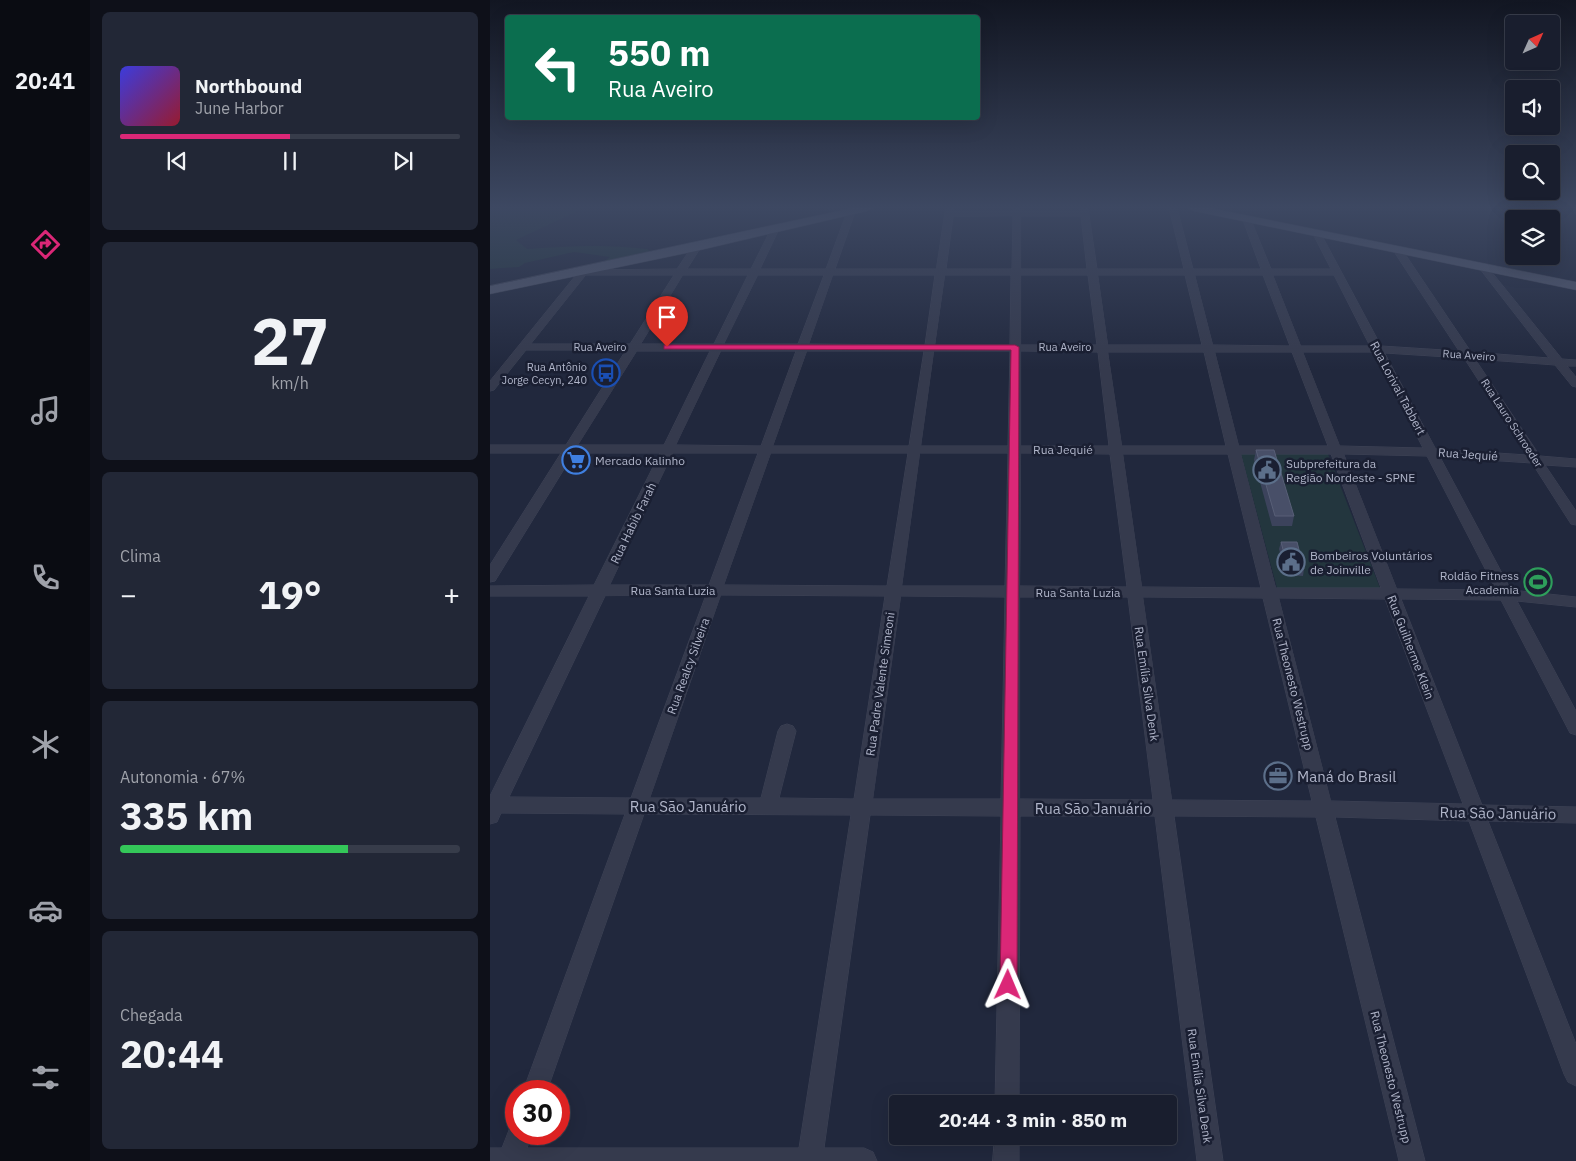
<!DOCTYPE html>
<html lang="pt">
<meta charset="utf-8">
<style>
:root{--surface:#191e2e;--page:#222736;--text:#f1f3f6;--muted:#9fa2aa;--line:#373c4a;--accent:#db2777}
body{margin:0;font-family:"IBM Plex Sans",sans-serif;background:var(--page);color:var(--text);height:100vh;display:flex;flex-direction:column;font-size:19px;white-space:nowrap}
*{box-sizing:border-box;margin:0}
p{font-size:16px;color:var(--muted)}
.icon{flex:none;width:28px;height:28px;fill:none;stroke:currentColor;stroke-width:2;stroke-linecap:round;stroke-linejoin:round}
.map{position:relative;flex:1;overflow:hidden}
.side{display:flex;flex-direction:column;gap:12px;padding:12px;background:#0e1019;width:400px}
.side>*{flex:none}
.top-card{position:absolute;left:15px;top:15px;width:475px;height:105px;border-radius:5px;box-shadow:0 5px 20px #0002,0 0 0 1px var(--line);background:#0b6e4f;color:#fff;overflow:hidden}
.needle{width:32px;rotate:45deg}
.fabs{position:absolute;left:1015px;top:15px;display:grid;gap:10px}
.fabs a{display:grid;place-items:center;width:55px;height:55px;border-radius:5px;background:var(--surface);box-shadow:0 5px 20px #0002,0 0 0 1px var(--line);font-size:25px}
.speed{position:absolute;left:15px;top:1080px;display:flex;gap:10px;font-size:25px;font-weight:700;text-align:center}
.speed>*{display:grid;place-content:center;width:65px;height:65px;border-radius:50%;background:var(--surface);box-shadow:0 5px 20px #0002,0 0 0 1px var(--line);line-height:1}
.speed .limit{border:8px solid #d22;background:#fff;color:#111}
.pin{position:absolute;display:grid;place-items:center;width:42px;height:42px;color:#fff;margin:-51px -21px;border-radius:50% 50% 50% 0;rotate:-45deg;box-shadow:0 0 5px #0007}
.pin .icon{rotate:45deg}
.me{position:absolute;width:55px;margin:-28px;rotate:1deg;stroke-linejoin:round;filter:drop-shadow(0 0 4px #0008)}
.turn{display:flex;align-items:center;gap:18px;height:105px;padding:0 20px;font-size:22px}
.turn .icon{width:65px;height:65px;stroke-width:2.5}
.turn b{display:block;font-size:35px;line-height:42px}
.big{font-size:38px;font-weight:700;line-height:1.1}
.side .card{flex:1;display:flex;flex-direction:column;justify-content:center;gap:8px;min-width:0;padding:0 18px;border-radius:8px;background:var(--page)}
.side .dial{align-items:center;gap:0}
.dial b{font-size:65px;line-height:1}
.song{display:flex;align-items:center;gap:15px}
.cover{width:60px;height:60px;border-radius:8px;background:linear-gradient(135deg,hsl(240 70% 55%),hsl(350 70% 35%))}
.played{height:5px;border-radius:2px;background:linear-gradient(90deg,var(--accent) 50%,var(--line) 50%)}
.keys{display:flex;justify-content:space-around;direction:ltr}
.heat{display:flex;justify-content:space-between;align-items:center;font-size:28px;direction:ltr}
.charge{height:8px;border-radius:4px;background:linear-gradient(90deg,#34c759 67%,var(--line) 0)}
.trip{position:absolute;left:399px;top:1095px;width:288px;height:50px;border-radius:5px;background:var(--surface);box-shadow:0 5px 20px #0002,0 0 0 1px var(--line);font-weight:700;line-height:50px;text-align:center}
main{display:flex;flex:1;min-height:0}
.tabs{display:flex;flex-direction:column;width:90px;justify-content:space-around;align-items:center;background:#0a0c12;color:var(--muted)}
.tabs .icon{width:35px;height:35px}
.tabs .current{color:var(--accent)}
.tabs b{font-size:22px;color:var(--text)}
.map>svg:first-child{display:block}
.green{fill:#23363e}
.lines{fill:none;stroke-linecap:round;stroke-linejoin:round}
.minor-casing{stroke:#3e4356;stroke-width:1}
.major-casing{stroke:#3e4356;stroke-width:1}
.minor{fill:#353a4d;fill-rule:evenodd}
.major{fill:#53596e;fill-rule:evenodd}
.wall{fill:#3c435c}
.shaded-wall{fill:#2c334b}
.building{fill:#484f68;stroke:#585f77}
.route{fill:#db2777;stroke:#8e194d}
.labels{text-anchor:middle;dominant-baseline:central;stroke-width:5;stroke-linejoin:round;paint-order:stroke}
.far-street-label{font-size:11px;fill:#b0b5c9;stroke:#1a1f32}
.far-poi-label{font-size:11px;fill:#b0b5c9;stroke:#1a1f32;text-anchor:end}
.street-label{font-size:12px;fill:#b0b5c9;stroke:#1a1f32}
.poi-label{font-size:12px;fill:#b0b5c9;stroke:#1a1f32;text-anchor:start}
.near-poi-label{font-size:15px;fill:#b0b5c9;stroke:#1a1f32;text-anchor:start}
.near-street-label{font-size:15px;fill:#b0b5c9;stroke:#1a1f32}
</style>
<main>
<nav class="tabs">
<b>20:41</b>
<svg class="icon current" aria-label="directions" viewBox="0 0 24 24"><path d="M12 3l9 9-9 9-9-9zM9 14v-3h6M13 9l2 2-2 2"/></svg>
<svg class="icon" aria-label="music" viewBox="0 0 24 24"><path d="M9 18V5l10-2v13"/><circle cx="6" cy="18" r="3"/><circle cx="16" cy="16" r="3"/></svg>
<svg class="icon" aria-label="phone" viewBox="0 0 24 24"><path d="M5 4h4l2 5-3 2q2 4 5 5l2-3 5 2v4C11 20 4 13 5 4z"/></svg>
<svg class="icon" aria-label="climate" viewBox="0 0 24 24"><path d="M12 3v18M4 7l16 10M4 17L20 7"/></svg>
<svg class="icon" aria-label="car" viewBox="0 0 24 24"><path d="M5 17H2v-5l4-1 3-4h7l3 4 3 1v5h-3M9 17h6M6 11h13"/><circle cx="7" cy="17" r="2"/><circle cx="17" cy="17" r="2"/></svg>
<svg class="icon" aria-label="filters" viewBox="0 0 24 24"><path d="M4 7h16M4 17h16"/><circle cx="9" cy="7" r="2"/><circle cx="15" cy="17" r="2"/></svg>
</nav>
<section class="side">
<div class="card">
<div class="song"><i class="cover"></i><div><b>Northbound</b><p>June Harbor</p></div></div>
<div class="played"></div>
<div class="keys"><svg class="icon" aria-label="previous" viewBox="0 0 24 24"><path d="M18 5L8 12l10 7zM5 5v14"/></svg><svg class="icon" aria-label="pause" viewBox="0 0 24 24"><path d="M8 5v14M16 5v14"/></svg><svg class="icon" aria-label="next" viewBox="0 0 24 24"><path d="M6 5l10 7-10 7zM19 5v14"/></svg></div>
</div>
<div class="card dial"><b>27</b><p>km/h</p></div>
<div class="card"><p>Clima</p>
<div class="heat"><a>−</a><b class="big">19°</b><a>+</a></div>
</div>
<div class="card"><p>Autonomia · 67%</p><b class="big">335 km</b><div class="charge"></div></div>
<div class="card"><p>Chegada</p><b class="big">20:44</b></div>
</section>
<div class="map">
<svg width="1086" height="1161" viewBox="0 0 1086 1161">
<rect width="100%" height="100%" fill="#21283d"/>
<!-- green -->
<path class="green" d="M 0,208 L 94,208 L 26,240 L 37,249 C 78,246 117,244 157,249 L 160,251 L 155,255 L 113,262 L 120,257 L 84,252 L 35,263 L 29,267 L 0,269 Z
M 751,454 L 838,454 L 890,588 L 787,588 Z"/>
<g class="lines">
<!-- minor casing -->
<g class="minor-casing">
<path id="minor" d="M 456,208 L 464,208 L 464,211 L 523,211 L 523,208 L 531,208 L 531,211 L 590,211 L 590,208 L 598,208 L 607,269 L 694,269 L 679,208 L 687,208 L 703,269 L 771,269 L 753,220 L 757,217 L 761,220 L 781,269 L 841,269 L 823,234 L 830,232 L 891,346 L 969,351 L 903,250 L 908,247 L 911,248 L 981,352 L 1059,358 L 990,269 L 988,267 L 993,264 L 996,265 L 1072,359 L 1086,360 L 1086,366 L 1077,366 L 1086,377 L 1086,387 L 1082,386 L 1065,365 L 985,359 L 1050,456 L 1086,459 L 1086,467 L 1055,465 L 1086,511 L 1086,525 L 1081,524 L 1042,463 L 950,457 L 1021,590 L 1086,597 L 1086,607 L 1027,601 L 1086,711 L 1086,735 L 1080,733 L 1011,600 L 911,599 L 992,805 L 1086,807 L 1086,823 L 998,821 L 1086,1044 L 1086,1086 L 1078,1082 L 1074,1074 L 979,821 L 845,817 L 935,1161 L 909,1161 L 826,817 L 684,816 L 733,1161 L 707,1161 L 665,816 L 530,816 L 529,1104 L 505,1104 L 511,816 L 380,815 L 334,1148 L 374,1148 L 383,1152 L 387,1161 L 0,1161 L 0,1148 L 12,1148 L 21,1125 L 26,1123 L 26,1134 L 42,1134 L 37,1148 L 309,1148 L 361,815 L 154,814 L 57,1091 L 33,1091 L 135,814 L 11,813 L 7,822 L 0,824 L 0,796 L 99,596 L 0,596 L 0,586 L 104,585 L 170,453 L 84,453 L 5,581 L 0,582 L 0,565 L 71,453 L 0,453 L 0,445 L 76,445 L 136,350 L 36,350 L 4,390 L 0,391 L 0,381 L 90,270 L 187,269 L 203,245 L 206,244 L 211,247 L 197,269 L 261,269 L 281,229 L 285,226 L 289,229 L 270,269 L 336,269 L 357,212 L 361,209 L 365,212 L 345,269 L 446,269 ZM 523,216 L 522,269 L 456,269 L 463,217 ZM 531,216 L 591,216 L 597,269 L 531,269 ZM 96,275 L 184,275 L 140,344 L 41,344 ZM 193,275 L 258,275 L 224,344 L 151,344 ZM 268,275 L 334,275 L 308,344 L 234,344 ZM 343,275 L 445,275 L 435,345 L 319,344 ZM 455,275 L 521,275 L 520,345 L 445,345 ZM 531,275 L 598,275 L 607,345 L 531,345 ZM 608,275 L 695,275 L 712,345 L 618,345 ZM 705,275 L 773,275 L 800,346 L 723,345 ZM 783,275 L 844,275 L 880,346 L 811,346 ZM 147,351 L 220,351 L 174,445 L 88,445 ZM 231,351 L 306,351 L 271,446 L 186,445 ZM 317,351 L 434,351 L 419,446 L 283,446 ZM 444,351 L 520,351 L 518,446 L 431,446 ZM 531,351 L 608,352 L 619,446 L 531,446 ZM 618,352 L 714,352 L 736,446 L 632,446 ZM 725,352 L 802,352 L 838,446 L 749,446 ZM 813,352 L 884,352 L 933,448 L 850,446 ZM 895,353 L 974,358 L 1037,455 L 946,449 ZM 183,453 L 268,453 L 219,585 L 120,585 ZM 281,453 L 418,453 L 397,586 L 234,585 ZM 430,453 L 518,453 L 515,586 L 412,586 ZM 531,453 L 620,454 L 637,587 L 530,586 ZM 633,454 L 738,454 L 771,588 L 652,587 ZM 751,454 L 841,454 L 891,588 L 786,588 ZM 854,454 L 937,456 L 1006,590 L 907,589 ZM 216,595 L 141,798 L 19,797 L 115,596 ZM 231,595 L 395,596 L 364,799 L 289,798 L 306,731 L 303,726 L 297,724 L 291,726 L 288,731 L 271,798 L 160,798 ZM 411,596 L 515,597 L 511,799 L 383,799 ZM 530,597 L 638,597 L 663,800 L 530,799 ZM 653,597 L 773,598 L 822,801 L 682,800 ZM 789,598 L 895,599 L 973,804 L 841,801 Z
M 505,1136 L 529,1136 L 529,1161 L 503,1161 Z"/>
</g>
<!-- major casing -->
<g class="major-casing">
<path id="major" d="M 363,208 L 383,208 L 377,211 L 206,251 L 0,294 L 0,286 Z
M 698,208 L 720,208 L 1086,282 L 1086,290 L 704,211 Z"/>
</g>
<!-- minor -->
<use href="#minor" class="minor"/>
<!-- major -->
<use href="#major" class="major"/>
</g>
<!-- wall -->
<path class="wall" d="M 766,450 L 804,516 L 802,526 L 782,526 L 764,460 Z
M 791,542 L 814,569 L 813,576 L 796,575 L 789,549 Z"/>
<!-- shaded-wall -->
<path class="shaded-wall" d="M 337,208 L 350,208 L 337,210 Z"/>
<!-- building -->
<path class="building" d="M 766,450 L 784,450 L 804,516 L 785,516 Z
M 791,542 L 807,542 L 814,569 L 798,568 Z"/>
<!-- sky -->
<linearGradient id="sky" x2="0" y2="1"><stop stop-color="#121622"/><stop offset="0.56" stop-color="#3d4862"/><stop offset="1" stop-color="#3d4862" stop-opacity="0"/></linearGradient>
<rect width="1086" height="370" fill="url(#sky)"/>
<!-- route -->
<path class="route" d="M 174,345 L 525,345 L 529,347 L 527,985 L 524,991 L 518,994 L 512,991 L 510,985 L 521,350 L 177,349 L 174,349 Z"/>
<!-- icons -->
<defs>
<g id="bus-ring" transform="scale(1.4375)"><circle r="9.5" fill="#1a1f32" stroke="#1a4fb4" stroke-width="1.5"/><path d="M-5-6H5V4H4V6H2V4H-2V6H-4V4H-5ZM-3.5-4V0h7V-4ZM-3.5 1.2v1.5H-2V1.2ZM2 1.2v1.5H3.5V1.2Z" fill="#1a4fb4"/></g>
<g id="supermarket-ring" transform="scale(1.4375)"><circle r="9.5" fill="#1a1f32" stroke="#3f7fe0" stroke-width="1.5"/><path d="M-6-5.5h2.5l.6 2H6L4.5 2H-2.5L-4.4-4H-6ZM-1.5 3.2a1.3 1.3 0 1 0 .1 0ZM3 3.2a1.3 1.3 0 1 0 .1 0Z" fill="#3f7fe0"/></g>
<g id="civic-ring" transform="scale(1.4375)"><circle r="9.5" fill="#1a1f32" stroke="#5c6f8a" stroke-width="1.5"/><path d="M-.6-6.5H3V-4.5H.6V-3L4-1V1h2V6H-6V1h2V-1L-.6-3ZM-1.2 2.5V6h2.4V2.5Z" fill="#5c6f8a"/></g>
<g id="stadium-ring" transform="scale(1.4375)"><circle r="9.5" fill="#1a1f32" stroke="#2e9e5b" stroke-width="1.5"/><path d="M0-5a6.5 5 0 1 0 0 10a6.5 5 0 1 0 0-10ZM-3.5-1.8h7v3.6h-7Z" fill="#2e9e5b"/></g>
<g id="office-ring" transform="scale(1.4375)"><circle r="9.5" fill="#1a1f32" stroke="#5c6f8a" stroke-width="1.5"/><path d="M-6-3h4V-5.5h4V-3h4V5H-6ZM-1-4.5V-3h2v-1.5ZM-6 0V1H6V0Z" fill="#5c6f8a"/></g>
</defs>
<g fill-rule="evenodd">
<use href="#bus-ring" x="116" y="373"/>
<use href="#supermarket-ring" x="86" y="460"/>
<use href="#civic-ring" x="777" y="470"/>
<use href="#civic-ring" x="801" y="562"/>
<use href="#stadium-ring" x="1048" y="582"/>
<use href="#office-ring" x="788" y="776"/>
</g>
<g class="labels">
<!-- far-street labels -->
<g class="far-street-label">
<text x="110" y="347">Rua Aveiro</text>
<text x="575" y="347">Rua Aveiro</text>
<text transform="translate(979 355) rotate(4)">Rua Aveiro</text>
<text transform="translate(1022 423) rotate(57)">Rua Lauro Schroeder</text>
</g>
<!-- far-poi labels -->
<g class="far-poi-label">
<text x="97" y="367">Rua Antônio<tspan x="97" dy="13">Jorge Cecyn, 240</tspan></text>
</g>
<!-- street labels -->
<g class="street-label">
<text transform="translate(908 388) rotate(62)">Rua Lorival Tabbert</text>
<text x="573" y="449">Rua Jequié</text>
<text transform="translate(978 454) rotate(4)">Rua Jequié</text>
<text transform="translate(143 523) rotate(-64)">Rua Habib Farah</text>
<text x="183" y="590">Rua Santa Luzia</text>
<text x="588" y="592">Rua Santa Luzia</text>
<text transform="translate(921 647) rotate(69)">Rua Guilherme Klein</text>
<text transform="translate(198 666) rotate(-70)">Rua Realcy Silveira</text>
<text transform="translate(390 684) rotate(-82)">Rua Padre Valente Simeoni</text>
<text transform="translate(657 684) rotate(82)">Rua Emília Silva Denk</text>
<text transform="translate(803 684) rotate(76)">Rua Theonesto Westrupp</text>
<text transform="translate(901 1077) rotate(76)">Rua Theonesto Westrupp</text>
<text transform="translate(710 1086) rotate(82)">Rua Emília Silva Denk</text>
</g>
<!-- poi labels -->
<g class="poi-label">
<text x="105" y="460">Mercado Kalinho</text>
<text x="796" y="463">Subprefeitura da<tspan x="796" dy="14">Região Nordeste - SPNE</tspan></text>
<text x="820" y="555">Bombeiros Voluntários<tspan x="820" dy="14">de Joinville</tspan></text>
<text x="1029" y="575" text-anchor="end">Roldão Fitness<tspan x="1029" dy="14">Academia</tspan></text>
</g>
<!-- near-poi labels -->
<g class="near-poi-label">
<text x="807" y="776">Maná do Brasil</text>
</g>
<!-- near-street labels -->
<g class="near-street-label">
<text x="198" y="806">Rua São Januário</text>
<text x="603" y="808">Rua São Januário</text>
<text transform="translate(1008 813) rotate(1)">Rua São Januário</text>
</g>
</g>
</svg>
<div class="fabs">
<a><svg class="needle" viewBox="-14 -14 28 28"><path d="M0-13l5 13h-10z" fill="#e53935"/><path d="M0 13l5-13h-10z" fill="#9fa2aa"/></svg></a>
<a><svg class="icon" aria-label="sound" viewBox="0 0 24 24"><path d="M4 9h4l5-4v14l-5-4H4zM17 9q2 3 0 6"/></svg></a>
<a><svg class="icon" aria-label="search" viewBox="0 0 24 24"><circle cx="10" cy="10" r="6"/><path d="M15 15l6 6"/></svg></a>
<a><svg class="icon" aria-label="layers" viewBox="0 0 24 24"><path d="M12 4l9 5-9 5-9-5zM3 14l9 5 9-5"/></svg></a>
</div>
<div class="speed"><div class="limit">30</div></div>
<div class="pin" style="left:177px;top:347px;background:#d93025"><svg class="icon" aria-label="arrive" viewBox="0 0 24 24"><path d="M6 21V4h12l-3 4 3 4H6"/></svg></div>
<svg class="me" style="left:518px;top:985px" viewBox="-20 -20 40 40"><path d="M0-17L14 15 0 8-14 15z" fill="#db2777" stroke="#fff" stroke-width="4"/></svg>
<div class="trip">20:44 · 3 min · 850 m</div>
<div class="top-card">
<div class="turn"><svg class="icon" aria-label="left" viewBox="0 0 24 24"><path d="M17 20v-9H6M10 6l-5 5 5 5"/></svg><div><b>550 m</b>Rua Aveiro</div></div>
</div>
</div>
</main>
